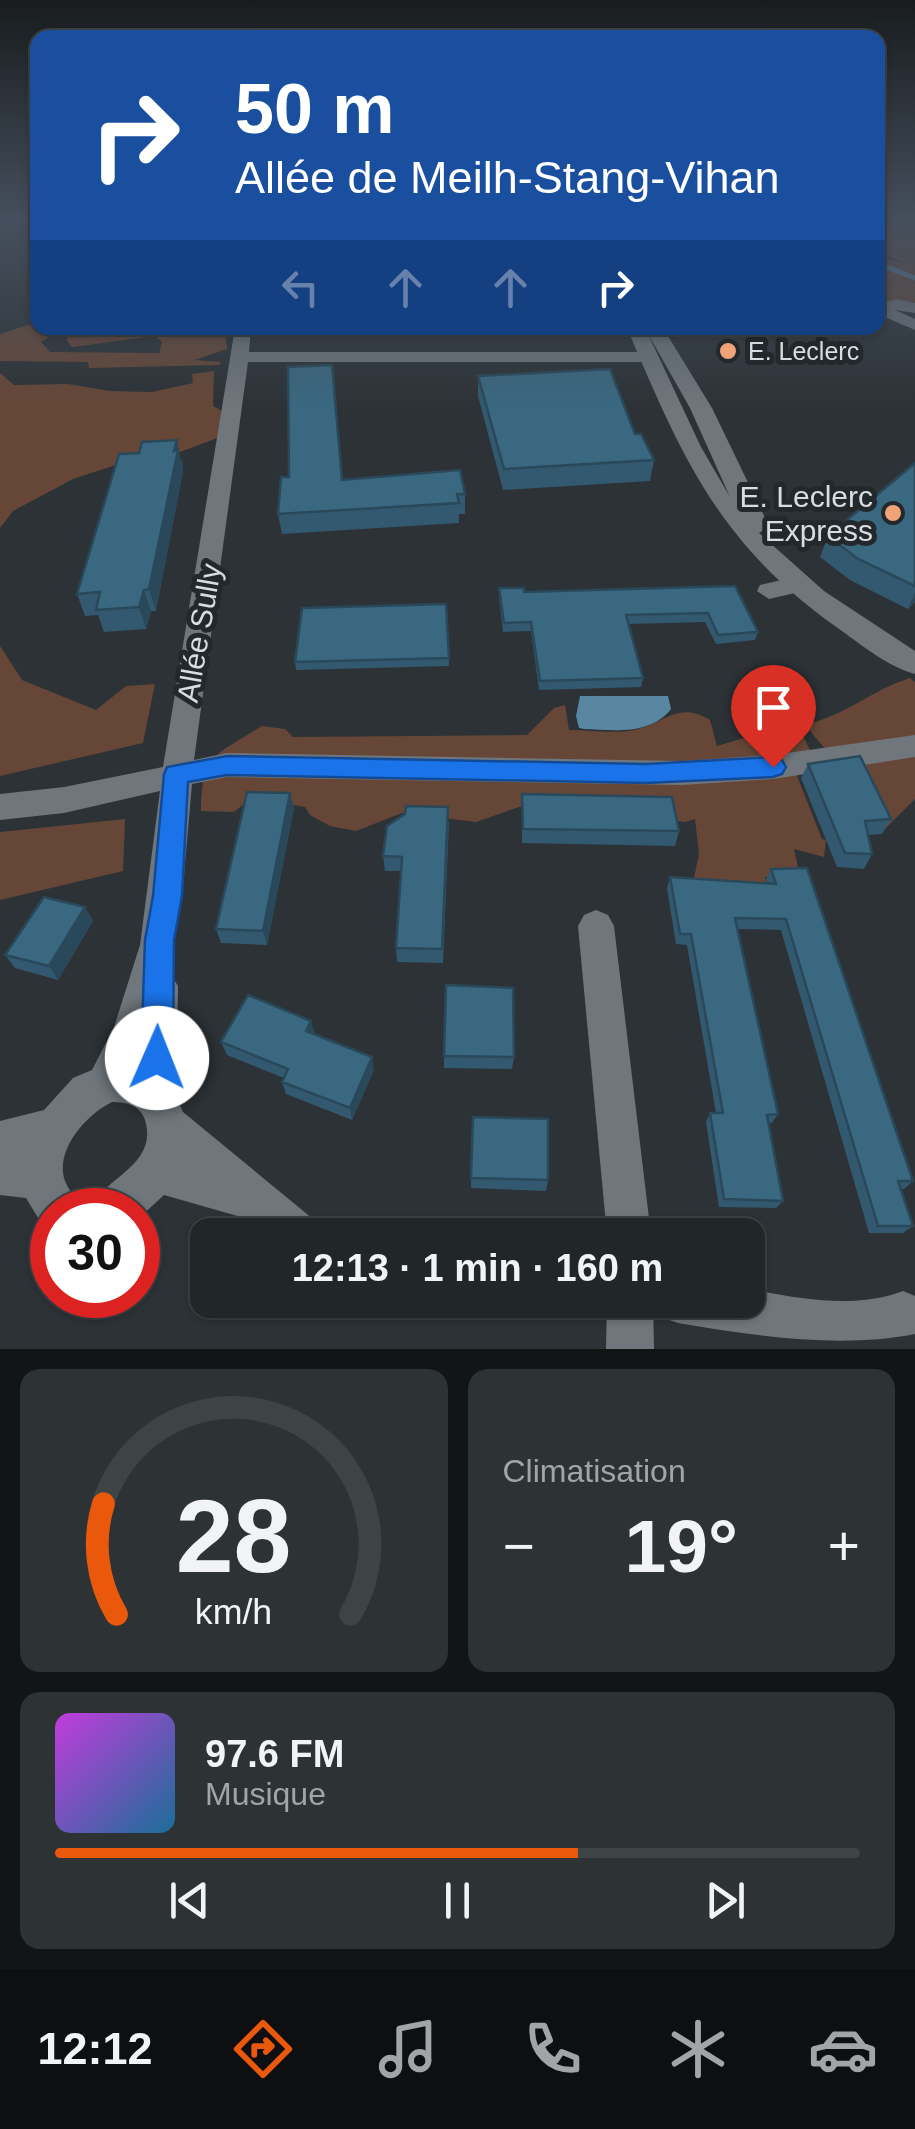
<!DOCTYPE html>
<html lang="fr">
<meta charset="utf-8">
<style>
:root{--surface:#212628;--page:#2d3234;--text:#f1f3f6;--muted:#a2a5a8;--line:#3e4345;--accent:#ea580c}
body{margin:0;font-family:Helvetica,sans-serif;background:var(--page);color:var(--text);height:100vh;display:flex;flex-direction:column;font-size:38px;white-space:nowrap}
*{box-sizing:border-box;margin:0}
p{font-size:32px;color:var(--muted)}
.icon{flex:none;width:55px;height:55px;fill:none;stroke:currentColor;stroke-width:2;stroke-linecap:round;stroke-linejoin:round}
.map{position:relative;height:1349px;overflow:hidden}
.details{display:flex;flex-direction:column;gap:20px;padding:20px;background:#121516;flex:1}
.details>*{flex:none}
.guide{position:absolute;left:30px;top:30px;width:855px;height:305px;border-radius:20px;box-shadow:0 2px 8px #0004,0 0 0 2px var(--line);background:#1a4fa0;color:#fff;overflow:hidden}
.speed{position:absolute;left:30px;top:1188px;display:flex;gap:20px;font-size:50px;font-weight:700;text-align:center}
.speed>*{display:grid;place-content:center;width:130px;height:130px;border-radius:50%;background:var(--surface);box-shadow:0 2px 8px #0004,0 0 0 2px var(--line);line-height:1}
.speed .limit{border:15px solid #d22;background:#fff;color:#111}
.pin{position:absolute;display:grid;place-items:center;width:85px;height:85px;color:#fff;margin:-102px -42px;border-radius:50% 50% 50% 0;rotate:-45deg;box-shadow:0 0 10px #0007}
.pin .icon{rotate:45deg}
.me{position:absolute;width:110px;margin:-55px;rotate:1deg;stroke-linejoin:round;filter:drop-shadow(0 0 8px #0008)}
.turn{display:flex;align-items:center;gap:35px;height:210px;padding:0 40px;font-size:45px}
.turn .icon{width:130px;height:130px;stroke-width:2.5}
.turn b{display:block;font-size:70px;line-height:85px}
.lanes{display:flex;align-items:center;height:95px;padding:0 40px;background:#0003;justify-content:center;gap:50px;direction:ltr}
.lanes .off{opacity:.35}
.big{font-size:75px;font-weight:800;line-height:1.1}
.details .card{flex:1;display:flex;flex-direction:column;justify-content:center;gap:15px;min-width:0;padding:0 35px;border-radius:20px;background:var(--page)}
.details .dial{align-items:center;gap:0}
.dial svg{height:260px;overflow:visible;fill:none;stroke:var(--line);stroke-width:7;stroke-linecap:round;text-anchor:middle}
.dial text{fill:var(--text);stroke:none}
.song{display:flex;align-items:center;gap:30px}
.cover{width:120px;height:120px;border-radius:15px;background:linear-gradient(135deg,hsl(290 70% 55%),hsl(200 70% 35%))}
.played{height:10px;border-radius:5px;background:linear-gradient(90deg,var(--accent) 65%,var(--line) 65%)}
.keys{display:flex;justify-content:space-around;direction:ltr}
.heat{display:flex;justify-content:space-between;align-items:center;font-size:55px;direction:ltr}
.details .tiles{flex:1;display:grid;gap:20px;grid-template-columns:1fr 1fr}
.card:last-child{grid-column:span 2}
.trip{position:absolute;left:190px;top:1218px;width:575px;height:100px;border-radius:20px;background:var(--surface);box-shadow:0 2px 8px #0004,0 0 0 2px var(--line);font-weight:800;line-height:100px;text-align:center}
.tabs{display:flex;height:160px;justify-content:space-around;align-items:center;background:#0d0f10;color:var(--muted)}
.tabs .icon{width:70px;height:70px}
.tabs .selected{color:var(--accent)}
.tabs b{font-size:45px;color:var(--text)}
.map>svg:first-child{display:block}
.green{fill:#664737}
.water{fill:#5987a2}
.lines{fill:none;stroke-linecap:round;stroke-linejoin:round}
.stream{stroke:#5987a2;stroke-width:5}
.minor{fill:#70777c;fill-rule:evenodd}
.tertiary{fill:#70777c;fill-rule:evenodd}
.wall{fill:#32596f}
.shaded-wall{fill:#29495a}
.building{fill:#3a6881;stroke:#29495a;stroke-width:2.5}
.route{fill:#1a73e8;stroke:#114b97;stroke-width:2.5}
.poi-dot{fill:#f0a378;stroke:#22282c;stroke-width:4}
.labels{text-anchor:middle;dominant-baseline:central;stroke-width:10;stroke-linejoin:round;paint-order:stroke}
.far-poi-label{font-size:25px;fill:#d9dddf;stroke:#22282c;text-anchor:start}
.poi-label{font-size:30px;fill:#d9dddf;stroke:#22282c;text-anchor:end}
.street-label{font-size:30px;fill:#d9dddf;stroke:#22282c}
</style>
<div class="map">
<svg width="915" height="1349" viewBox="0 0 915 1349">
<rect width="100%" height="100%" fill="#2c3236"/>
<!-- green -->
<path class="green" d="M 878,221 L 915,221 L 915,307 L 878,302 L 878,256 L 911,265 L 878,252 Z
M 37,322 L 38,328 L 63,329 L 41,342 L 50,352 L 159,353 L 162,342 L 155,336 L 72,347 L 67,341 L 67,337 L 88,336 L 104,328 L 225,328 L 227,349 L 195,360 L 221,362 L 220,365 L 89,368 L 88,362 L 0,361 L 0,334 Z
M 214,371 L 213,406 L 222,411 L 220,437 L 180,452 L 131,460 L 73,479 L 13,511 L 0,528 L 0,373 L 14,385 L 68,384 L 110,391 L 152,392 L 193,383 L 192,374 Z
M 0,646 L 22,680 L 96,710 L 126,686 L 155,684 L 143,743 L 0,776 Z
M 910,678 L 915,682 L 915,799 L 885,829 L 857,763 L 827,751 L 805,725 C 848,714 872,690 910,678 Z
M 565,705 L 569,730 C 590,730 615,734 634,730 C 665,724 677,700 710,720 L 717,746 L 767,731 L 799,728 L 811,752 L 790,758 L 822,839 L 826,840 L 824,857 L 794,849 L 800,877 L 765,877 L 770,904 L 694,878 L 699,854 L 695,819 L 685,822 L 587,808 L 519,807 L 476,822 L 402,813 L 356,831 L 330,826 L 310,815 L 305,807 L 251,798 L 234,812 L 201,811 C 201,753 217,755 262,726 L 285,729 L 293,737 L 527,735 L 554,708 Z
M 125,819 L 123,871 L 0,900 L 0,832 Z"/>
<!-- water -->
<path class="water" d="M 580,696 L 668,696 L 671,709 C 650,736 613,730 584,729 L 579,728 L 576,716 Z"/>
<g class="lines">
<!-- stream -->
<path class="stream" d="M 878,264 L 915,278"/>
<!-- minor -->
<path class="minor" d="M 896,299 L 915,303 L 915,313 L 895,310 L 915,319 L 915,330 L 878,314 L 878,305 Z
M 235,328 L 251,328 L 249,352 L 649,352 L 658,357 L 649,362 L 248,362 L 194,760 L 227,753 L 682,761 L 773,755 L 915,735 L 915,757 L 773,779 L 682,785 L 227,777 L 192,784 L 182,898 L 169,972 L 178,986 L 177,1058 L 172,1087 L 183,1112 L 313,1219 L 319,1235 L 262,1235 L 241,1217 L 164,1195 L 138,1219 L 138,1210 L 89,1210 C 102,1178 159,1166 145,1120 C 140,1105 126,1102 112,1102 C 87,1114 54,1150 65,1181 C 69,1191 77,1200 81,1210 L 52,1210 L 52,1229 L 43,1226 L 26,1198 L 0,1195 L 0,1121 L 44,1110 L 73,1078 L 92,1070 L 114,1027 L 140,945 L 160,791 L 64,813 L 0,820 L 0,794 L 64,787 L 163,767 Z
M 799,576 L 811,584 L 808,590 L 769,599 L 757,591 L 760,585 Z
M 596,910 L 608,915 L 614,926 L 651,1235 L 607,1235 L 578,926 L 584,915 Z
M 748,1289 C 798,1298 853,1310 903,1291 L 915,1296 L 915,1334 C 839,1349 756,1336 678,1323 L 661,1317 L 655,1300 L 748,1300 Z
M 607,1300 L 653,1300 L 654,1349 L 606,1349 Z"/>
<!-- tertiary -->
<path class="tertiary" d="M 627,328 L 663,328 L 712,408 L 769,526 L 759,533 L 824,591 L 915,651 L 915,674 C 889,667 864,647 842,631 C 720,546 683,460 627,328 ZM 647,332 L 690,408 L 730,497 L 701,447 Z"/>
</g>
<!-- wall -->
<path class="wall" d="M 478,376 L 635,434 L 654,460 L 650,481 L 503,490 L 478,396 Z
M 182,460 L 183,471 L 156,611 L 151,611 L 146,629 L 104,632 L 98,615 L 85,616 L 77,594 Z
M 915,463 L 915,602 L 908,609 L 850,580 L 820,557 L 828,536 Z
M 342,480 L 465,494 L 465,514 L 459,514 L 459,523 L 282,534 L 278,514 Z
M 735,586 L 758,632 L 755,640 L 716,644 L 705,622 L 628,624 L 643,678 L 641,687 L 539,690 L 531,631 L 503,632 L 499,597 L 499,588 L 524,592 Z
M 446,604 L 449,666 L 296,670 L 295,662 Z
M 808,764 L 891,819 L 882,834 L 868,835 L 872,854 L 864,869 L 837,867 L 801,778 Z
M 290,793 L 294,808 L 267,945 L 221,943 L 216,929 Z
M 522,794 L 679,831 L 675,846 L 522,843 Z
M 449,822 L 443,963 L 397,962 L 396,948 L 401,871 L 385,871 L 383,856 Z
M 771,869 L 913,1181 L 904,1189 L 901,1189 L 913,1226 L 903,1233 L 869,1233 L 781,930 L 737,929 L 778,1114 L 772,1123 L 768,1123 L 783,1201 L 776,1208 L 719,1207 L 706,1122 L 710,1113 L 716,1113 L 687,945 L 676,944 L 667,888 L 670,877 L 767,884 L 766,879 Z
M 85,907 L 93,921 L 58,980 L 15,968 L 5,955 Z
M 311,1021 L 314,1034 L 374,1070 L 352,1120 L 286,1094 L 282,1082 L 284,1078 L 227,1055 L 221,1042 Z
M 444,1056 L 514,1057 L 512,1069 L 444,1068 Z
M 473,1117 L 548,1180 L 546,1191 L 471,1188 Z"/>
<!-- shaded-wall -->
<path class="shaded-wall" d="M 177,440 L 183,471 L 156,611 L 149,589 Z
M 144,590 L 151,611 L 146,629 L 139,607 Z
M 915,593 L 915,602 L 908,609 Z
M 290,793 L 294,808 L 267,945 L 263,931 Z
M 85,907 L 93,921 L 58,980 L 49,966 Z
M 311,1021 L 315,1034 L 310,1044 L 306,1031 Z
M 372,1057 L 374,1070 L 352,1120 L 350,1108 Z"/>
<!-- building -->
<path class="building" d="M 332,365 L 342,480 L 460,470 L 465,494 L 457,494 L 459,503 L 278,514 L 281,477 L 289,477 L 288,367 Z
M 610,369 L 635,434 L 641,434 L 654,460 L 504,469 L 478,376 Z
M 177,440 L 174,451 L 178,450 L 149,589 L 144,590 L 139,607 L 96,610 L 100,592 L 77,594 L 119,454 L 139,453 L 142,442 Z
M 915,463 L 915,586 L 858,559 L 828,536 Z
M 735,586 L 758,632 L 718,635 L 708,613 L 626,615 L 643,678 L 540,681 L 531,622 L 504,623 L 499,588 L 524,588 L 524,592 Z
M 446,604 L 449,658 L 295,662 L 302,608 Z
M 860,756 L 891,819 L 865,821 L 872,854 L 845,853 L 808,764 Z
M 247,792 L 290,793 L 263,931 L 216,929 Z
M 522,794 L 672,797 L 679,831 L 523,829 Z
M 406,806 L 448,807 L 442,949 L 396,948 L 402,857 L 383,856 L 387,826 L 405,814 Z
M 807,868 L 913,1181 L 898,1181 L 913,1226 L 878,1226 L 786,919 L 735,918 L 778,1114 L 767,1115 L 783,1201 L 724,1199 L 710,1113 L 723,1113 L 691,934 L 680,934 L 670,877 L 776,884 L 771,869 Z
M 44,897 L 85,907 L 49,966 L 5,955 Z
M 446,985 L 513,988 L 514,1057 L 444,1056 Z
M 248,995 L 311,1021 L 306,1031 L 372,1057 L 350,1108 L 282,1082 L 288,1069 L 221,1042 Z
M 473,1117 L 548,1119 L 548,1180 L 471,1178 Z"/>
<!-- sky -->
<linearGradient id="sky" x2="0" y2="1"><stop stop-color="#181c1e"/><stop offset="0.54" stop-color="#454f5d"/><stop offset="1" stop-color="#454f5d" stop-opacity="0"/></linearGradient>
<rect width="915" height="410" fill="url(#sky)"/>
<!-- route -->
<path class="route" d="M 227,756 L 646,764 L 773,757 L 782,760 L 786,767 L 782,774 L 773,777 L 646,783 L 227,775 L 188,782 L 182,896 L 174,940 L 173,1058 L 169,1070 L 157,1074 L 146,1070 L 141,1058 L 145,940 L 153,896 L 164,774 L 167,767 Z"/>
<!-- markers -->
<g class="poi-dot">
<circle cx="728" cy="351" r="10"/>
<circle cx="893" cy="513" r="10"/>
</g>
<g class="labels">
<!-- far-poi labels -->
<g class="far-poi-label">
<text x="748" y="351">E. Leclerc</text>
</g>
<!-- poi labels -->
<g class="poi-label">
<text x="873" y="496">E. Leclerc<tspan x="873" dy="34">Express</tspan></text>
</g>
<!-- street labels -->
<g class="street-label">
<text transform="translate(199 633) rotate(-80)">Allée Sully</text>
</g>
</g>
</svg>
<div class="speed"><div class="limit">30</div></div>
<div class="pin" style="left:773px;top:767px;background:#d93025"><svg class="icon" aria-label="arrive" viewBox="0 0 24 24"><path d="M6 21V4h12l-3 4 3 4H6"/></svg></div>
<svg class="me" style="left:157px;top:1058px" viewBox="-20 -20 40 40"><circle r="19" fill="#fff"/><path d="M0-13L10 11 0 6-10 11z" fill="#1a73e8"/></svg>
<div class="trip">12:13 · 1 min · 160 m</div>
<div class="guide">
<div class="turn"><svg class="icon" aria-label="right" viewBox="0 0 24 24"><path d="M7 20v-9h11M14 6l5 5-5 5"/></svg><div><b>50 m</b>Allée de Meilh-Stang-Vihan</div></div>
<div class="lanes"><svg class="icon off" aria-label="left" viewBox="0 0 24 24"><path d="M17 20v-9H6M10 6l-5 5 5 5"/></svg><svg class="icon off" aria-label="ahead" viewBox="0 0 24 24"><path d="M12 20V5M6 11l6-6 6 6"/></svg><svg class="icon off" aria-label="ahead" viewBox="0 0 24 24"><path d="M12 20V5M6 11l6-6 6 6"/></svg><svg class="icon" aria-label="right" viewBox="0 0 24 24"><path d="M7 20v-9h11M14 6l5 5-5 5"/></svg></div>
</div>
</div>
<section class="details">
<div class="tiles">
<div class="card dial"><svg viewBox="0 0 100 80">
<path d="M14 69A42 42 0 1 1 86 69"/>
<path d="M14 69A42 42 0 0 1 10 35" stroke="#ea580c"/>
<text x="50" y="56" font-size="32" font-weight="700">28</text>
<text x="50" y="72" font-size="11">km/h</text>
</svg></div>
<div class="card"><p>Climatisation</p>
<div class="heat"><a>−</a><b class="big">19°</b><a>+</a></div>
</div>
<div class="card">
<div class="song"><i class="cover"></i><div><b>97.6 FM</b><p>Musique</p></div></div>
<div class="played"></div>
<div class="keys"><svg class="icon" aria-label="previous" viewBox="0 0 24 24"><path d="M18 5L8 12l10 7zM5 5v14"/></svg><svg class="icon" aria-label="pause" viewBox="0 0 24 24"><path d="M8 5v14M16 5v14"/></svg><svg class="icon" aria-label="next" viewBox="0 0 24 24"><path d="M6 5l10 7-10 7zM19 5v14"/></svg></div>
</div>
</div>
</section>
<nav class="tabs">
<b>12:12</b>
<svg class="icon selected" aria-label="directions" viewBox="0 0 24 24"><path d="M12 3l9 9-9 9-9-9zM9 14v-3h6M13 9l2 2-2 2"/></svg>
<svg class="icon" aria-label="music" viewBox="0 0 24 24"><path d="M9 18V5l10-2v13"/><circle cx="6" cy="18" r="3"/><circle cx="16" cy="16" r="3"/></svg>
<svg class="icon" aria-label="phone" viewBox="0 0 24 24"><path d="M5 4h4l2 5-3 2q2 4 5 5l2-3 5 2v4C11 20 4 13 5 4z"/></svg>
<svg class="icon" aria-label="climate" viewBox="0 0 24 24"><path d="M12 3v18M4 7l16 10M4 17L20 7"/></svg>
<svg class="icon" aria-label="car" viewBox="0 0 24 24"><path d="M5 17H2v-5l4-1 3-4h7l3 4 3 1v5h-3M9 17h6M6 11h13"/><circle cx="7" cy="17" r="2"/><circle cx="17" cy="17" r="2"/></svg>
</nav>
